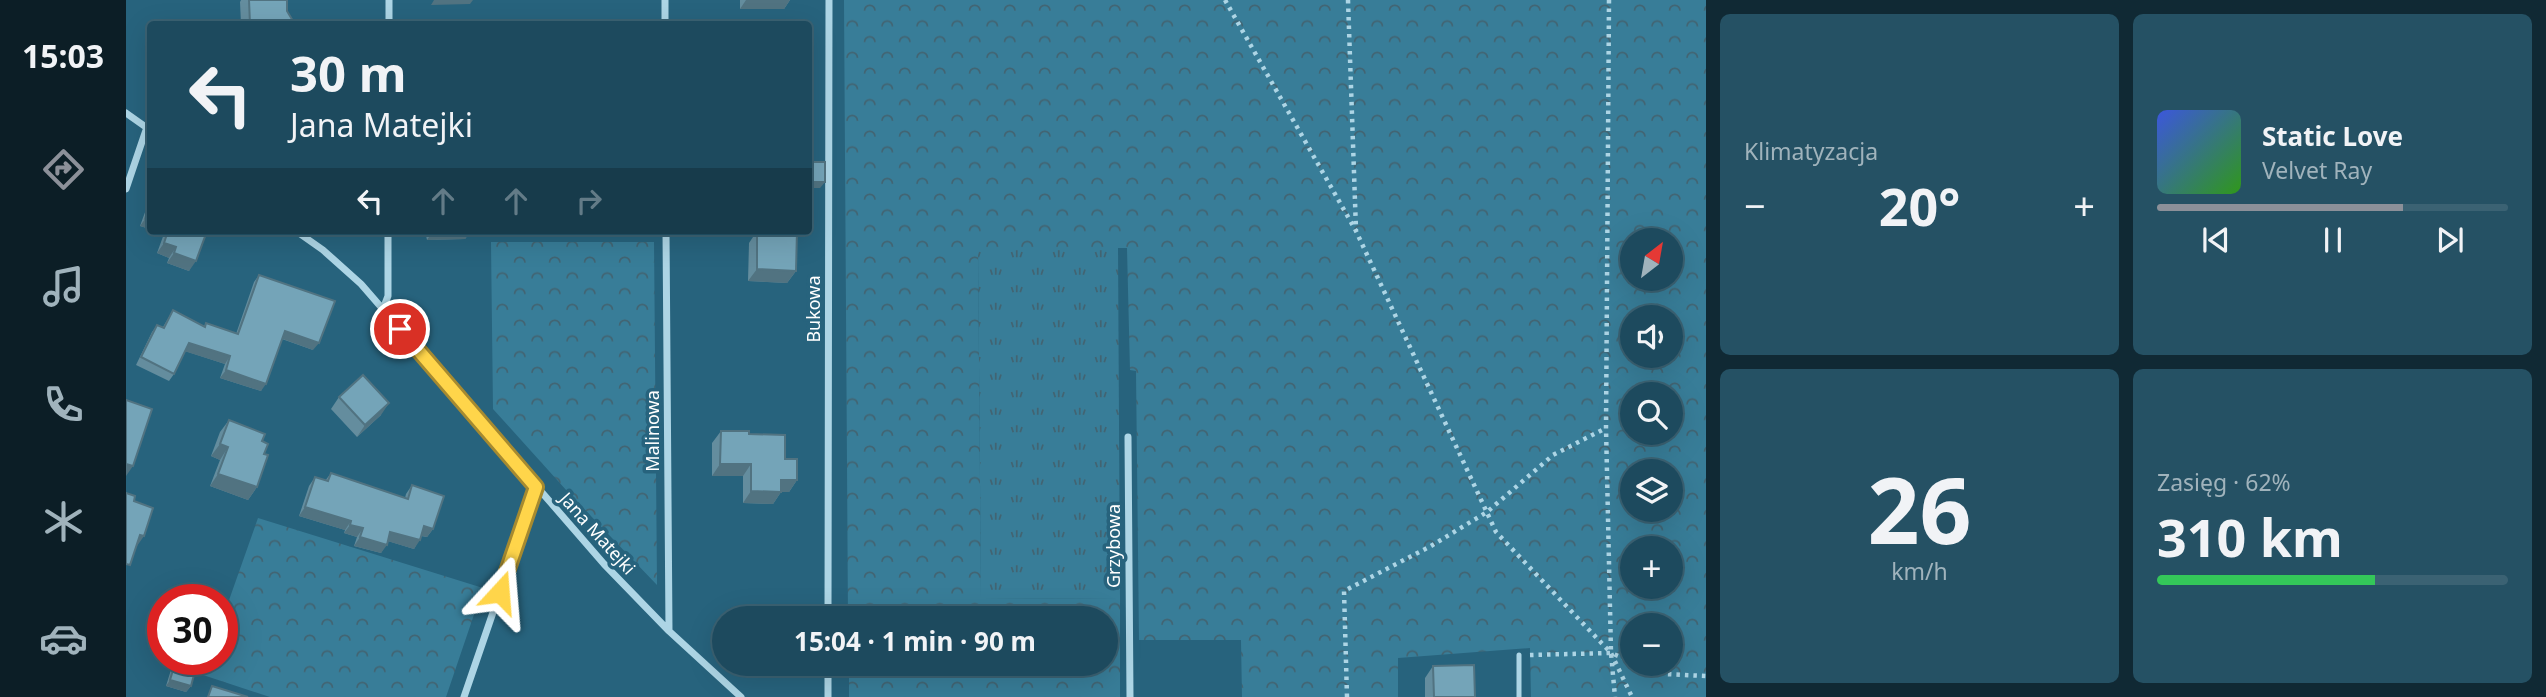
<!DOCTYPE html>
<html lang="pl">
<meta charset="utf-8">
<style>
:root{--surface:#1d4a5e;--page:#255164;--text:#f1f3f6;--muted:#a0b3bc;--line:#3b6273;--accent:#8c9099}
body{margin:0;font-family:"Noto Sans",sans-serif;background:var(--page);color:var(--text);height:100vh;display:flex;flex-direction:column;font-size:26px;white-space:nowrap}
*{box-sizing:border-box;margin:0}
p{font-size:23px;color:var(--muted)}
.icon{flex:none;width:38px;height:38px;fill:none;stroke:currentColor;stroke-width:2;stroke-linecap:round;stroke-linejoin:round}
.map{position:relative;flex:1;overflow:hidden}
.sheet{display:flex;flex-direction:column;gap:14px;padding:14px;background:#102934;width:840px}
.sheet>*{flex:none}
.banner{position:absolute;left:21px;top:21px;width:665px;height:214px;border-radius:7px;box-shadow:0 7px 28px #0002,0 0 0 2px var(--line);background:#1d4a5e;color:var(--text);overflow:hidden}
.needle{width:46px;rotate:31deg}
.controls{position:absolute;left:1494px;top:228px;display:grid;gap:14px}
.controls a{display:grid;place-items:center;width:63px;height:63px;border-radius:50%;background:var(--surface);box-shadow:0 7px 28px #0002,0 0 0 2px var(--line);font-size:35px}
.speed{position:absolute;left:21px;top:584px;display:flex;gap:14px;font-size:35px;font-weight:700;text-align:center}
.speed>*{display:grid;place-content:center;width:91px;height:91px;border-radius:50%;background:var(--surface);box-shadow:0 7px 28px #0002,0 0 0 2px var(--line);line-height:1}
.speed .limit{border:10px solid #d22;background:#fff;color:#111}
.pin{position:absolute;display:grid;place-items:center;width:60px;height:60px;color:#fff;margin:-30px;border:4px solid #fff;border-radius:50%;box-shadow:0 2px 7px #0007}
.me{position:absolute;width:77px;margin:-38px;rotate:19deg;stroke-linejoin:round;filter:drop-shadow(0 0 5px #0008)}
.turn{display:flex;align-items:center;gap:24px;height:147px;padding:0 28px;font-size:32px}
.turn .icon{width:91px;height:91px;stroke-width:2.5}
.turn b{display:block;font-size:49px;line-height:60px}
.lanes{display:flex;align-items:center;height:66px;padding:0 28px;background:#0003;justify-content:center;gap:35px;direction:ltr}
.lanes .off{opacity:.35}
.big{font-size:52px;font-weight:700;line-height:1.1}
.sheet .widget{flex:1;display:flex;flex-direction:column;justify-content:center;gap:10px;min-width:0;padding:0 24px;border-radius:10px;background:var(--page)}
.sheet .dial{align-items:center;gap:0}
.dial b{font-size:91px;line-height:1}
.song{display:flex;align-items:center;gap:21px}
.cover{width:84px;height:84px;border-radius:10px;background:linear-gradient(135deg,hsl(230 70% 55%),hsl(110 70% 35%))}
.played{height:7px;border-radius:4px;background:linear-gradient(90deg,var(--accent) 70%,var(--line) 70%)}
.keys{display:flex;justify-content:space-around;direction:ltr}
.heat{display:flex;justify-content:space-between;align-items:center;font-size:38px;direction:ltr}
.charge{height:10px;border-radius:5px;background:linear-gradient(90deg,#34c759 62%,var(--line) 0)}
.sheet .tiles{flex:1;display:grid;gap:14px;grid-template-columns:repeat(2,1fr)}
.trip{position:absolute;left:586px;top:606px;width:406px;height:70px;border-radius:35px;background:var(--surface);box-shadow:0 7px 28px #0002,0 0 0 2px var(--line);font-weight:700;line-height:70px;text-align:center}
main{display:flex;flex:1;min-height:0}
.tab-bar{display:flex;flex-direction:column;width:126px;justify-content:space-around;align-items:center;background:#0c1e26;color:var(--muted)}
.tab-bar .icon{width:49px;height:49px}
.tab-bar .current{color:var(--accent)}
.tab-bar b{font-size:32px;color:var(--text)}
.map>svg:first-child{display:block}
.grass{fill:url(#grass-tufts)}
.forest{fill:url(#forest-crowns);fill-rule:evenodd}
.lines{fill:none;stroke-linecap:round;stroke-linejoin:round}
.path{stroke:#add5e5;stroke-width:4.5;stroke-dasharray:3.5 5;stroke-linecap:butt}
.lane{stroke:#add5e5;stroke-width:5}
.street{stroke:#add5e5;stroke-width:7}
.wall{fill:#648d9e}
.shaded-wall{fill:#517381}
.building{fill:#74a4b8;stroke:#517381;stroke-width:2}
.route-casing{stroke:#a68a30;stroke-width:18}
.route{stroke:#ffd54a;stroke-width:12}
.labels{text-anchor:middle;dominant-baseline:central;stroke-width:7;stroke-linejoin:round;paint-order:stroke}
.street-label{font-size:18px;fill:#fff;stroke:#27637d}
</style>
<main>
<nav class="tab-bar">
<b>15:03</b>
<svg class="icon current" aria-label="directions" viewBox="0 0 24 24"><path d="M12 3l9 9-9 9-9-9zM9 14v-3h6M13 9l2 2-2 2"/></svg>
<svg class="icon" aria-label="music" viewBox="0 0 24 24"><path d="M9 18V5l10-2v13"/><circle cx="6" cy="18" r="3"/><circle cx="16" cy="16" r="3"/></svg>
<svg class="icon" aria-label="phone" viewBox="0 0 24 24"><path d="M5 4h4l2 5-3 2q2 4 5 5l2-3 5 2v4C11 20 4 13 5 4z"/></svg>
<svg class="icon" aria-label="climate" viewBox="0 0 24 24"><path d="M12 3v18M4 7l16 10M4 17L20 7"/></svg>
<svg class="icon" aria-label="car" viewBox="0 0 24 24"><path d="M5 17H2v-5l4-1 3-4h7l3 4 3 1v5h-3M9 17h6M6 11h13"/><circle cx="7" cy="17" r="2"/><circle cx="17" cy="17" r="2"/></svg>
</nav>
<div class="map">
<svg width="1580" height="697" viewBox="0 0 1580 697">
<defs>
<pattern id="grass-tufts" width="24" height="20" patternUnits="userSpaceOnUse" patternTransform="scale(1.75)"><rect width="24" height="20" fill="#387d98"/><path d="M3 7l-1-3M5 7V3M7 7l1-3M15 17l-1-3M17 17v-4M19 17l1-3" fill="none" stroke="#426472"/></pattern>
<pattern id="forest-crowns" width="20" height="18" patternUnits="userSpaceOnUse" patternTransform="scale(1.75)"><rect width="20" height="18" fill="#387d98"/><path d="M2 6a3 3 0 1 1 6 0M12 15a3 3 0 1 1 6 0" fill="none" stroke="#426472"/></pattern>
</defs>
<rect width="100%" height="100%" fill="#27637d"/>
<!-- grass -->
<path class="grass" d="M 852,248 L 992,248 L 994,599 L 855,598 Z"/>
<!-- forest -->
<path class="forest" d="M 718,0 L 1580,0 L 1580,697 L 1405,697 L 1404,648 L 1272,658 L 1272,697 L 1116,697 L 1115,640 L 1013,640 L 1010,371 L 1004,370 L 1001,248 L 852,248 L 855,598 L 994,599 L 994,697 L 723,697 L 723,663 L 980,663 L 980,618 L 722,618 ZM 1507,240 L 1545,240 L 1545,278 L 1507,278 ZM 1507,317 L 1545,317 L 1545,355 L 1507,355 ZM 1507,394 L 1545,394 L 1545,432 L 1507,432 ZM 1507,471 L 1545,471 L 1545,509 L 1507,509 ZM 1507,548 L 1545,548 L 1545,586 L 1507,586 ZM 1507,625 L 1545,625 L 1545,663 L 1507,663 Z
M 365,242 L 528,242 L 531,585 L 441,491 L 367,409 Z
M 132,518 L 357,588 L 320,697 L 144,697 L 77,675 L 82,660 L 96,660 L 96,620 Z"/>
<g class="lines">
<!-- path -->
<path class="path" d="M 1099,0 L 1230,231 L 1370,532 L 1485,653 L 1506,697
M 1222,0 L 1230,230
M 1483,0 L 1480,428 L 1485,653 L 1489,697
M 1404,655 L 1485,653 L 1507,662
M 1510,663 L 1538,674 L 1580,676
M 1221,697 L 1218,591 L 1305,546 L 1361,512 L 1427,455 L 1480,428"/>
<!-- lane -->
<path class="lane" d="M 1393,655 L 1393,697"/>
<!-- street -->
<path class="street" d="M 539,0 L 539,24
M 263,24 L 263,0
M 0,113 L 24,130
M 0,189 L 21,127
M 170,231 L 197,250 L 235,284 L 478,564 L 543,631 L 615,697
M 540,231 L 543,630
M 257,309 L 262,296 L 262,231
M 1002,437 L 1004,697
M 702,618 L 703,0
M 338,697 L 410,487
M 702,697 L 702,663"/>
</g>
<!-- wall -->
<path class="wall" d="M 115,0 L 161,0 L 161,11 L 166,24 L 115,24 L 114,2 Z
M 614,0 L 664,0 L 658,9 L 614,9 Z
M 24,201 L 24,229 L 14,226 L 22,204 Z
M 39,231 L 81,231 L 63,271 L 41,263 L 43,258 L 31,253 Z
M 299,231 L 345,231 L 339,239 L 301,240 Z
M 631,231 L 670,271 L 661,283 L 622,281 L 623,243 Z
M 133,275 L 187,350 L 156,339 L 135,391 L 94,378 L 99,364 L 59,351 L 48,374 L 43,381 L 10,365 L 26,332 L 31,325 L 37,327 L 47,310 L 78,326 L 80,323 L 110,334 L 128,282 Z
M 213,397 L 255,415 L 231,437 L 205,409 Z
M 103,420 L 136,441 L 138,454 L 131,487 L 122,500 L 84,486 L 94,460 L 85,456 L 94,432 Z
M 595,431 L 623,434 L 659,459 L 671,480 L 663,492 L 655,492 L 647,504 L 617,503 L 617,476 L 586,476 L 586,443 Z
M 205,473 L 279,498 L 280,494 L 286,485 L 307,529 L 301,537 L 295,536 L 288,549 L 262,541 L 255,553 L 228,546 L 231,537 L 218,533 L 219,530 L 173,516 L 183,486 L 189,477 L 199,481 Z
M 48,660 L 72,660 L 65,686 L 60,692 L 40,686 Z
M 1307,666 L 1349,697 L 1299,697 L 1299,678 Z"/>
<!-- shaded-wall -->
<path class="shaded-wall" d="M 308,0 L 347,0 L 344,4 L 305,5 Z
M 620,0 L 664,0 L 658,9 L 614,9 Z
M 682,182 L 699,182 L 694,188 L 682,188 Z
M 19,219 L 24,221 L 24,229 L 14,226 Z
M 307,231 L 345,231 L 339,239 L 301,240 Z
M 38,243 L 50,247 L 43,258 L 31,253 Z
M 48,253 L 70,261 L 63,271 L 41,263 Z
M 631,269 L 670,271 L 661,283 L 622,281 Z
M 159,331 L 193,343 L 187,350 L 154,338 Z
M 63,343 L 104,356 L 99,364 L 58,351 Z
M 100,370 L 140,384 L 135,391 L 94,378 Z
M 263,403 L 255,415 L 231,437 L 239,425 Z
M 94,444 L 102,447 L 94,460 L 85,456 Z
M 0,464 L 7,466 L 0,476 Z
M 594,464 L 625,464 L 617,476 L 586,476 Z
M 92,474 L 131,487 L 122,500 L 84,486 Z
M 655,480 L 671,480 L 663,492 L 655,492 L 647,504 L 617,503 L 625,491 Z
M 179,507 L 225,521 L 219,530 L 173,516 Z
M 224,525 L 237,528 L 231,537 L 218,533 Z
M 298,526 L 307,529 L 301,537 L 292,535 Z
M 264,532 L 294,540 L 288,549 L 258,540 Z
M 14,535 L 18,536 L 11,546 L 7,545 Z
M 234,537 L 261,545 L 255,553 L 228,546 Z
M 44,680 L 65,686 L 60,692 L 40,686 Z"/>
<!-- building -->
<path class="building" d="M 123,0 L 161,0 L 161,11 L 167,21 L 166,24 L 124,24 Z
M 682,162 L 699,162 L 699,182 L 682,182 Z
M 24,203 L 24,221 L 19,219 Z
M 42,231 L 81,231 L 70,261 L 48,253 L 50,247 L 38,243 Z
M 631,231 L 671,231 L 670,271 L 631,269 Z
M 133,275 L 209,301 L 193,343 L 159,331 L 140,384 L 100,370 L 104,356 L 63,343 L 48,374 L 15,357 L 31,325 L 38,328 L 47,310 L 79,327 L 80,323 L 112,334 Z
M 237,375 L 263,403 L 239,425 L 213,397 Z
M 0,400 L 26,409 L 7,466 L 0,464 Z
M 103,420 L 139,434 L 136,441 L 142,444 L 138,454 L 142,455 L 131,487 L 92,474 L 102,447 L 94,444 Z
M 595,431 L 623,431 L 623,434 L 659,435 L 659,459 L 671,459 L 671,480 L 655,480 L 655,492 L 625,491 L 625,464 L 594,464 Z
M 205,473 L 282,499 L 286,485 L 318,496 L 307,529 L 298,526 L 294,540 L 264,532 L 261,545 L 234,537 L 237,528 L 224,525 L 225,521 L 179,507 L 189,477 L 202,481 Z
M 0,493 L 9,496 L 8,501 L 27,508 L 18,536 L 14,535 L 4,565 L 0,564 Z
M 50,660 L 72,660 L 65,686 L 44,680 Z
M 1348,665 L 1349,697 L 1308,697 L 1307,666 Z
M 86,686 L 122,697 L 82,697 Z"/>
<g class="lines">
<!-- route casing -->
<g class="route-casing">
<path id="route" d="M 274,329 L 410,487 L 374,592"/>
</g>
<!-- route -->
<use href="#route" class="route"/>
</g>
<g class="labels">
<!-- street labels -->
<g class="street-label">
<text transform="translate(687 309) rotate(-90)">Bukowa</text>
<text transform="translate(526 431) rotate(-90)">Malinowa</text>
<text transform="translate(472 533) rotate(48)">Jana Matejki</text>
<text transform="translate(987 546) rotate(-90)">Grzybowa</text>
</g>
</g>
</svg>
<div class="controls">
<a><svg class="needle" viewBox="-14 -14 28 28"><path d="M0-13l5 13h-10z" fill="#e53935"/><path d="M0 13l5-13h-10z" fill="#a0b3bc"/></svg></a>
<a><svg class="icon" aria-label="sound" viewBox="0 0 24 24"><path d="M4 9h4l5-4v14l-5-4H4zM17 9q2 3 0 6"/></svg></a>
<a><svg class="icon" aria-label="search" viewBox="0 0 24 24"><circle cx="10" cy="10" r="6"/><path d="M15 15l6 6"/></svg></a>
<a><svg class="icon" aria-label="layers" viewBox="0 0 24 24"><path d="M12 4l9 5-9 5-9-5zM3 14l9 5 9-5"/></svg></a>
<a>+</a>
<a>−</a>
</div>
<div class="speed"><div class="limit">30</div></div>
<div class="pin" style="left:274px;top:329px;background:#d93025"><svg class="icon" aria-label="arrive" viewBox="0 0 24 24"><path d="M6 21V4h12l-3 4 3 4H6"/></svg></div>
<svg class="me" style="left:374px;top:592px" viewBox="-20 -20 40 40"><path d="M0-17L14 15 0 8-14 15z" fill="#ffd54a" stroke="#fff" stroke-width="4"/></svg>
<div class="trip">15:04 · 1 min · 90 m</div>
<div class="banner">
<div class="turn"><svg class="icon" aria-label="left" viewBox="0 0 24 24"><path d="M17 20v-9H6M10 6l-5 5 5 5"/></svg><div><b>30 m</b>Jana Matejki</div></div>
<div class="lanes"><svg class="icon" aria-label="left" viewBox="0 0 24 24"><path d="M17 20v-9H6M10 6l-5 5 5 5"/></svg><svg class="icon off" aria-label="ahead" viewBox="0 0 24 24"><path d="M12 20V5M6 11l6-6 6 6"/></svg><svg class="icon off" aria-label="ahead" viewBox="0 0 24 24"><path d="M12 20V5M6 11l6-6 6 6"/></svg><svg class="icon off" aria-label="right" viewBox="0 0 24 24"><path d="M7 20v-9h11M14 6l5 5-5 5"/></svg></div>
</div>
</div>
<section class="sheet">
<div class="tiles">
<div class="widget"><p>Klimatyzacja</p>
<div class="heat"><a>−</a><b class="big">20°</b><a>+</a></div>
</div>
<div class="widget">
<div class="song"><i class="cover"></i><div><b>Static Love</b><p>Velvet Ray</p></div></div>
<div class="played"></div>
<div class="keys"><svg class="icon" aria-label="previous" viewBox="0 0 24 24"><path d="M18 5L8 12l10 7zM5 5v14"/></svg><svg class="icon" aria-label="pause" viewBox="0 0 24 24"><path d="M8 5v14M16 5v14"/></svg><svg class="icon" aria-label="next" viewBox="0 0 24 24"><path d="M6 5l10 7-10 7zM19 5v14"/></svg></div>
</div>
<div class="widget dial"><b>26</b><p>km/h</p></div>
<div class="widget"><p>Zasięg · 62%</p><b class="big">310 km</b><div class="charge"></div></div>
</div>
</section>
</main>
